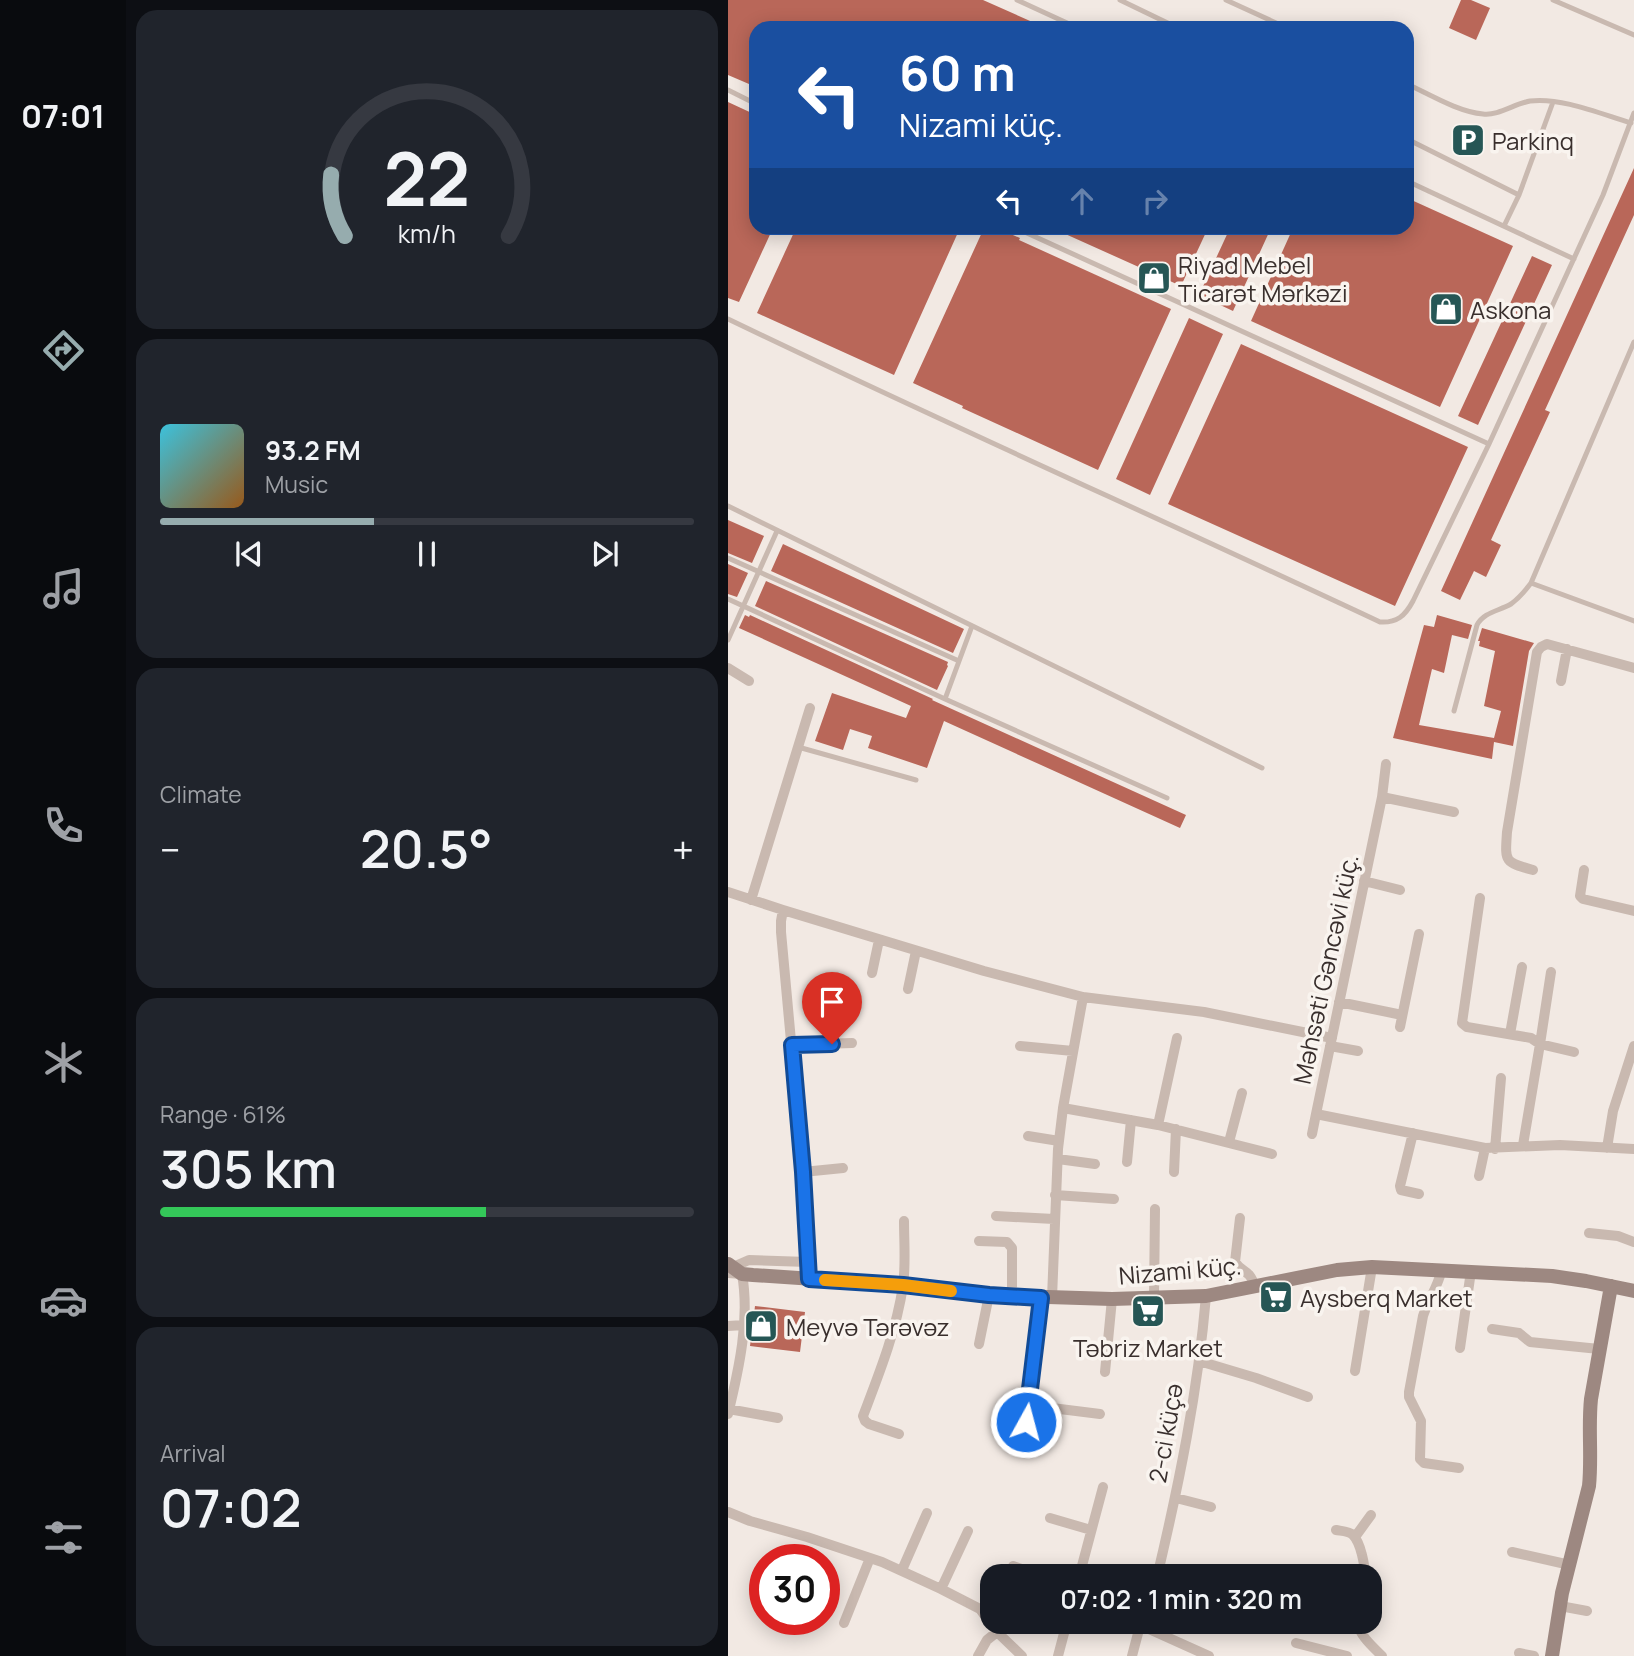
<!DOCTYPE html>
<meta charset="utf-8">
<style>
:root{--surface:#171b24;--page:#20242c;--text:#f1f3f6;--muted:#9ea1a6;--line:#363941;--accent:#96acae}
body{margin:0;font-family:Manrope,sans-serif;background:var(--page);color:var(--text);height:100vh;display:flex;flex-direction:column;font-size:26px;white-space:nowrap}
*{box-sizing:border-box;margin:0}
p{font-size:23px;color:var(--muted)}
.icon{flex:none;width:38px;height:38px;fill:none;stroke:currentColor;stroke-width:2;stroke-linecap:round;stroke-linejoin:round}
.map{position:relative;flex:1;overflow:hidden}
.drawer{display:flex;flex-direction:column;gap:10px;padding:10px;background:#0d0f14;width:602px}
.drawer>*{flex:none}
.banner{position:absolute;left:21px;top:21px;width:665px;height:214px;border-radius:21px;box-shadow:0 4px 18px #0003;background:#1a4fa0;color:#fff;overflow:hidden}
.speed{position:absolute;left:21px;top:1544px;display:flex;gap:14px;font-size:35px;font-weight:700;text-align:center}
.speed>*{display:grid;place-content:center;width:91px;height:91px;border-radius:50%;background:var(--surface);box-shadow:0 4px 18px #0003;line-height:1}
.speed .limit{border:10px solid #d22;background:#fff;color:#111}
.pin{position:absolute;display:grid;place-items:center;width:60px;height:60px;color:#fff;margin:-72px -30px;border-radius:50% 50% 50% 0;rotate:-45deg;box-shadow:0 0 7px #0007}
.pin .icon{rotate:45deg}
.me{position:absolute;width:77px;margin:-38px;rotate:7deg;stroke-linejoin:round;filter:drop-shadow(0 0 5px #0008)}
.turn{display:flex;align-items:center;gap:24px;height:147px;padding:0 35px;font-size:32px}
.turn .icon{width:91px;height:91px;stroke-width:2.5}
.turn b{display:block;font-size:49px;line-height:60px}
.lanes{display:flex;align-items:center;height:66px;padding:0 35px;background:#0003;justify-content:center;gap:35px;direction:ltr}
.lanes .off{opacity:.35}
.big{font-size:52px;font-weight:600;line-height:1.1}
.drawer .tile{flex:1;display:flex;flex-direction:column;justify-content:center;gap:10px;min-width:0;padding:0 24px;border-radius:21px;background:var(--page)}
.drawer .dial{align-items:center;gap:0}
.dial svg{height:182px;overflow:visible;fill:none;stroke:var(--line);stroke-width:7;stroke-linecap:round;text-anchor:middle}
.dial text{fill:var(--text);stroke:none}
.song{display:flex;align-items:center;gap:21px}
.cover{width:84px;height:84px;border-radius:10px;background:linear-gradient(135deg,hsl(190 70% 55%),hsl(30 70% 35%))}
.played{height:7px;border-radius:4px;background:linear-gradient(90deg,var(--accent) 40%,var(--line) 40%)}
.keys{display:flex;justify-content:space-around;direction:ltr}
.heat{display:flex;justify-content:space-between;align-items:center;font-size:38px;direction:ltr}
.charge{height:10px;border-radius:5px;background:linear-gradient(90deg,#34c759 61%,var(--line) 0)}
.trip{position:absolute;left:252px;top:1564px;width:402px;height:70px;border-radius:21px;background:var(--surface);box-shadow:0 4px 18px #0003;font-weight:600;line-height:70px;text-align:center}
main{display:flex;flex:1;min-height:0}
.dock{display:flex;flex-direction:column;width:126px;justify-content:space-around;align-items:center;background:#090b0e;color:var(--muted)}
.dock .icon{width:49px;height:49px}
.dock .selected{color:var(--accent)}
.dock b{font-size:32px;color:var(--text)}
.map>svg:first-child{display:block}
.building{fill:#b96759}
.lines{fill:none;stroke-linecap:round;stroke-linejoin:round}
.lane{stroke:#c9b9b0;stroke-width:5}
.street{stroke:#c9b9b0;stroke-width:10}
.secondary{stroke:#9d8881;stroke-width:14}
.route-casing{stroke:#114b97;stroke-width:18}
.route{stroke:#1a73e8;stroke-width:12}
.slow{stroke:#f59e0b;stroke-width:12}
.labels{text-anchor:middle;dominant-baseline:central;stroke-width:7;stroke-linejoin:round;paint-order:stroke}
.poi-label{font-size:24px;fill:#392f2d;stroke:#f9f4ef;text-anchor:start}
.street-label{font-size:24px;fill:#392f2d;stroke:#f9f4ef}
</style>
<main>
<nav class="dock">
<b>07:01</b>
<svg class="icon selected" aria-label="directions" viewBox="0 0 24 24"><path d="M12 3l9 9-9 9-9-9zM9 14v-3h6M13 9l2 2-2 2"/></svg>
<svg class="icon" aria-label="music" viewBox="0 0 24 24"><path d="M9 18V5l10-2v13"/><circle cx="6" cy="18" r="3"/><circle cx="16" cy="16" r="3"/></svg>
<svg class="icon" aria-label="phone" viewBox="0 0 24 24"><path d="M5 4h4l2 5-3 2q2 4 5 5l2-3 5 2v4C11 20 4 13 5 4z"/></svg>
<svg class="icon" aria-label="climate" viewBox="0 0 24 24"><path d="M12 3v18M4 7l16 10M4 17L20 7"/></svg>
<svg class="icon" aria-label="car" viewBox="0 0 24 24"><path d="M5 17H2v-5l4-1 3-4h7l3 4 3 1v5h-3M9 17h6M6 11h13"/><circle cx="7" cy="17" r="2"/><circle cx="17" cy="17" r="2"/></svg>
<svg class="icon" aria-label="filters" viewBox="0 0 24 24"><path d="M4 7h16M4 17h16"/><circle cx="9" cy="7" r="2"/><circle cx="15" cy="17" r="2"/></svg>
</nav>
<section class="drawer">
<div class="tile dial"><svg viewBox="0 0 100 80">
<path d="M14 69A42 42 0 1 1 86 69"/>
<path d="M14 69A42 42 0 0 1 8 42" stroke="#96acae"/>
<text x="50" y="56" font-size="32" font-weight="700">22</text>
<text x="50" y="72" font-size="11">km/h</text>
</svg></div>
<div class="tile">
<div class="song"><i class="cover"></i><div><b>93.2 FM</b><p>Music</p></div></div>
<div class="played"></div>
<div class="keys"><svg class="icon" aria-label="previous" viewBox="0 0 24 24"><path d="M18 5L8 12l10 7zM5 5v14"/></svg><svg class="icon" aria-label="pause" viewBox="0 0 24 24"><path d="M8 5v14M16 5v14"/></svg><svg class="icon" aria-label="next" viewBox="0 0 24 24"><path d="M6 5l10 7-10 7zM19 5v14"/></svg></div>
</div>
<div class="tile"><p>Climate</p>
<div class="heat"><a>−</a><b class="big">20.5°</b><a>+</a></div>
</div>
<div class="tile"><p>Range · 61%</p><b class="big">305 km</b><div class="charge"></div></div>
<div class="tile"><p>Arrival</p><b class="big">07:02</b></div>
</section>
<div class="map">
<svg width="906" height="1656" viewBox="0 0 906 1656">
<rect width="100%" height="100%" fill="#f2e9e3"/>
<!-- building -->
<path class="building" d="M 0,0 L 255,0 L 318,28 L 28,28 L 28,87 L 0,75 Z
M 733,0 L 743,0 L 762,8 L 748,40 L 721,28 Z
M 0,102 L 28,115 L 28,228 L 45,228 L 11,302 L 0,298 Z
M 906,168 L 906,215 L 817,410 L 822,412 L 763,540 L 773,545 L 758,577 L 746,571 L 732,600 L 713,591 Z
M 679,198 L 785,246 L 712,407 L 523,321 L 565,228 L 679,228 Z
M 68,228 L 232,228 L 166,375 L 29,313 Z
M 256,228 L 269,228 L 292,238 L 291,240 L 443,309 L 370,470 L 234,408 L 235,406 L 185,383 Z
M 324,228 L 480,228 L 453,286 Z
M 502,228 L 543,228 L 505,311 L 471,295 Z
M 804,256 L 824,265 L 750,425 L 730,416 Z
M 461,318 L 495,334 L 422,495 L 388,479 Z
M 513,344 L 740,447 L 667,606 L 440,504 Z
M 0,520 L 36,536 L 24,563 L 0,553 Z
M 55,544 L 236,629 L 225,653 L 43,571 Z
M 0,564 L 20,573 L 9,597 L 0,594 Z
M 38,581 L 220,662 L 219,665 L 220,666 L 209,690 L 27,606 Z
M 17,615 L 21,617 L 22,615 L 205,699 L 204,700 L 458,815 L 452,828 L 216,721 L 199,768 L 140,748 L 144,736 L 122,729 L 115,750 L 87,741 L 104,693 L 178,718 L 183,706 L 11,628 Z
M 709,615 L 744,625 L 740,639 L 724,635 L 716,673 L 704,669 L 691,725 L 766,738 L 773,711 L 756,706 L 767,651 L 751,646 L 752,641 L 750,641 L 754,628 L 806,643 L 801,651 L 785,746 L 766,742 L 764,759 L 665,738 L 696,625 L 706,627 Z
M 27,1306 L 77,1312 L 72,1352 L 22,1346 Z"/>
<g class="lines">
<!-- lane -->
<path class="lane" d="M 289,0 L 350,28
M 392,0 L 450,28
M 498,0 L 559,28
M 825,0 L 906,35
M 679,84 C 701,94 730,112 755,114 C 770,116 786,104 802,101 C 833,97 873,114 903,123
M 0,90 L 28,104
M 679,139 L 791,195 L 776,226
M 679,181 L 846,259
M 791,195 L 825,102
M 288,228 L 761,444
M 0,319 C 216,423 435,520 652,622 C 669,623 677,616 685,601 L 761,444 L 875,195 L 906,113
M 0,506 L 534,768
M 0,558 L 231,661
M 803,583 L 906,621
M 0,599 L 217,699 L 439,798
M 0,640 L 49,531
M 217,699 L 244,626
M 726,711 L 749,625 C 756,612 771,611 783,604 C 791,598 797,591 803,583 L 906,342
M 70,747 L 188,780"/>
<!-- street -->
<path class="street" d="M 0,668 L 21,681
M 833,681 L 839,649
M 658,764 L 654,797 L 588,1114 L 757,1148 L 832,1145 L 906,1149
M 654,797 L 726,812
M 805,870 C 776,862 777,862 779,832 L 809,652 L 813,647 L 819,644 L 906,668
M 856,870 L 852,896 L 855,899 L 906,911
M 636,881 L 672,890
M 0,892 L 55,910 L 256,971 L 355,997 L 476,1012 L 604,1038
M 752,898 L 734,1023 L 739,1027 L 803,1038 L 812,1044 L 795,1145
M 23,900 L 82,708
M 55,910 L 53,921 L 53,932 L 75,1172 L 81,1279
M 823,972 L 812,1044 L 846,1052
M 144,973 L 151,940
M 180,989 L 188,951
M 611,1002 L 674,1015
M 672,1027 L 691,934
M 782,1034 L 794,967
M 63,1045 L 124,1043
M 292,1046 L 345,1051
M 602,1046 L 630,1051
M 335,1108 L 430,1125 L 544,1154
M 430,1125 L 449,1038
M 685,1133 L 672,1186 L 673,1190 L 691,1194
M 584,1134 L 588,1114
M 300,1136 L 331,1141
M 501,1142 L 514,1093
M 879,1148 L 885,1111 L 906,1046
M 767,1149 L 773,1078
M 330,1159 L 367,1164
M 399,1162 L 403,1120
M 75,1172 L 115,1168
M 446,1172 L 448,1129
M 751,1176 L 757,1148
M 327,1195 L 386,1199
M 268,1216 L 326,1219
M 512,1218 L 507,1262 C 516,1275 521,1268 527,1287
M 861,1233 L 890,1236 L 906,1242
M 251,1241 L 279,1242 L 284,1248 L 284,1296
M 5,1267 L 21,1260 L 80,1262
M 714,1269 C 710,1287 700,1300 695,1316 L 681,1392 L 681,1397 L 693,1421 L 692,1459 L 696,1463 L 731,1468
M 0,1273 L 14,1274 C 22,1319 11,1369 0,1414
M 324,1298 L 330,1149 L 335,1108 L 355,997
M 426,1298 L 427,1209
M 0,1326 L 16,1325
M 764,1329 L 791,1333 L 802,1342 L 871,1349
M 251,1344 L 261,1295
M 732,1348 L 743,1271
M 471,1361 L 528,1378 L 580,1397
M 627,1371 L 644,1267
M 377,1372 L 384,1299
M 300,1405 L 372,1414
M 0,1409 L 50,1418
M 171,1434 L 141,1424 L 137,1421 L 135,1416 C 151,1374 168,1332 175,1286 C 178,1265 176,1242 176,1221
M 295,1439 L 313,1298
M 448,1498 L 483,1507
M 0,1512 L 22,1521 L 79,1537 L 154,1562 L 213,1589 L 252,1609 L 269,1632 L 294,1656
M 322,1518 L 363,1530
M 608,1530 C 613,1531 621,1531 625,1535 C 633,1543 637,1566 637,1577
M 627,1537 L 643,1515
M 784,1552 L 842,1565
M 285,1566 L 316,1577
M 174,1570 L 199,1513
M 351,1577 L 375,1487
M 429,1577 C 451,1484 470,1391 478,1296
M 213,1589 L 240,1531
M 832,1606 L 859,1611
M 629,1622 C 632,1636 644,1646 654,1656
M 116,1623 L 142,1558
M 412,1625 L 481,1656
M 568,1643 L 619,1656
M 791,1653 L 806,1656
M 250,1656 L 259,1640 L 269,1632
M 330,1656 L 339,1622
M 404,1656 L 413,1622"/>
<!-- secondary -->
<path class="secondary" d="M 0,1264 L 14,1274 L 25,1275 L 175,1285 L 284,1296 L 384,1299 L 478,1296 L 609,1270 L 644,1267 L 824,1276 L 858,1281 L 906,1291
M 824,1656 L 834,1593 L 861,1486 C 864,1457 860,1428 863,1399 L 883,1286"/>
</g>
<g class="lines">
<!-- route casing -->
<g class="route-casing">
<path id="route" d="M 104,1044 L 64,1045 L 75,1172 L 81,1279 L 175,1285 L 261,1295 L 313,1298 L 298,1422"/>
</g>
<!-- route -->
<use href="#route" class="route"/>
<!-- slow -->
<path class="slow" d="M 97,1280 L 175,1285 L 223,1291"/>
</g>
<!-- icons -->
<defs>
<g id="parking-square" transform="scale(1.75)"><rect x="-9" y="-9" width="18" height="18" rx="4" fill="#265655" stroke="#f9f4ef"/><path d="M-3.5-5.5H1a3.5 3.5 0 0 1 0 7H-1V5.5H-3.5ZM-1-3.4V-.6H.8a1.4 1.4 0 0 0 0-2.8Z" fill="#fff"/></g>
<g id="shop-square" transform="scale(1.75)"><rect x="-9" y="-9" width="18" height="18" rx="4" fill="#265655" stroke="#f9f4ef"/><path d="M-5-2.5h2.3a2.7 3.5 0 0 1 5.4 0H5L5.5 6h-11ZM-1.5-2.5h3a1.5 2.3 0 0 0-3 0Z" fill="#fff"/></g>
<g id="supermarket-square" transform="scale(1.75)"><rect x="-9" y="-9" width="18" height="18" rx="4" fill="#265655" stroke="#f9f4ef"/><path d="M-6-5.5h2.5l.6 2H6L4.5 2H-2.5L-4.4-4H-6ZM-1.5 3.2a1.3 1.3 0 1 0 .1 0ZM3 3.2a1.3 1.3 0 1 0 .1 0Z" fill="#fff"/></g>
</defs>
<g fill-rule="evenodd">
<use href="#parking-square" x="740" y="140"/>
<use href="#shop-square" x="426" y="278"/>
<use href="#shop-square" x="718" y="309"/>
<use href="#supermarket-square" x="548" y="1297"/>
<use href="#supermarket-square" x="420" y="1311"/>
<use href="#shop-square" x="33" y="1326"/>
</g>
<g class="labels">
<!-- poi labels -->
<g class="poi-label">
<text x="764" y="140">Parkinq</text>
<text x="450" y="264">Riyad Mebel<tspan x="450" dy="28">Ticarət Mərkəzi</tspan></text>
<text x="742" y="309">Askona</text>
<text x="572" y="1297">Aysberq Market</text>
<text x="58" y="1326">Meyvə Tərəvəz</text>
<text x="420" y="1347" text-anchor="middle">Təbriz Market</text>
</g>
<!-- street labels -->
<g class="street-label">
<text transform="translate(597 969) rotate(-78)">Məhsəti Gəncəvi küç.</text>
<text transform="translate(452 1270) rotate(-5)">Nizami küç.</text>
<text transform="translate(437 1433) rotate(-80)">2-ci küçə</text>
</g>
</g>
</svg>
<div class="speed"><div class="limit">30</div></div>
<div class="pin" style="left:104px;top:1044px;background:#d93025"><svg class="icon" aria-label="arrive" viewBox="0 0 24 24"><path d="M6 21V4h12l-3 4 3 4H6"/></svg></div>
<svg class="me" style="left:298px;top:1422px" viewBox="-20 -20 40 40"><circle r="17" fill="#1a73e8" stroke="#fff" stroke-width="3"/><path d="M0-11L8 9 0 5-8 9z" fill="#fff"/></svg>
<div class="trip">07:02 · 1 min · 320 m</div>
<div class="banner">
<div class="turn"><svg class="icon" aria-label="left" viewBox="0 0 24 24"><path d="M17 20v-9H6M10 6l-5 5 5 5"/></svg><div><b>60 m</b>Nizami küç.</div></div>
<div class="lanes"><svg class="icon" aria-label="left" viewBox="0 0 24 24"><path d="M17 20v-9H6M10 6l-5 5 5 5"/></svg><svg class="icon off" aria-label="ahead" viewBox="0 0 24 24"><path d="M12 20V5M6 11l6-6 6 6"/></svg><svg class="icon off" aria-label="right" viewBox="0 0 24 24"><path d="M7 20v-9h11M14 6l5 5-5 5"/></svg></div>
</div>
</div>
</main>
